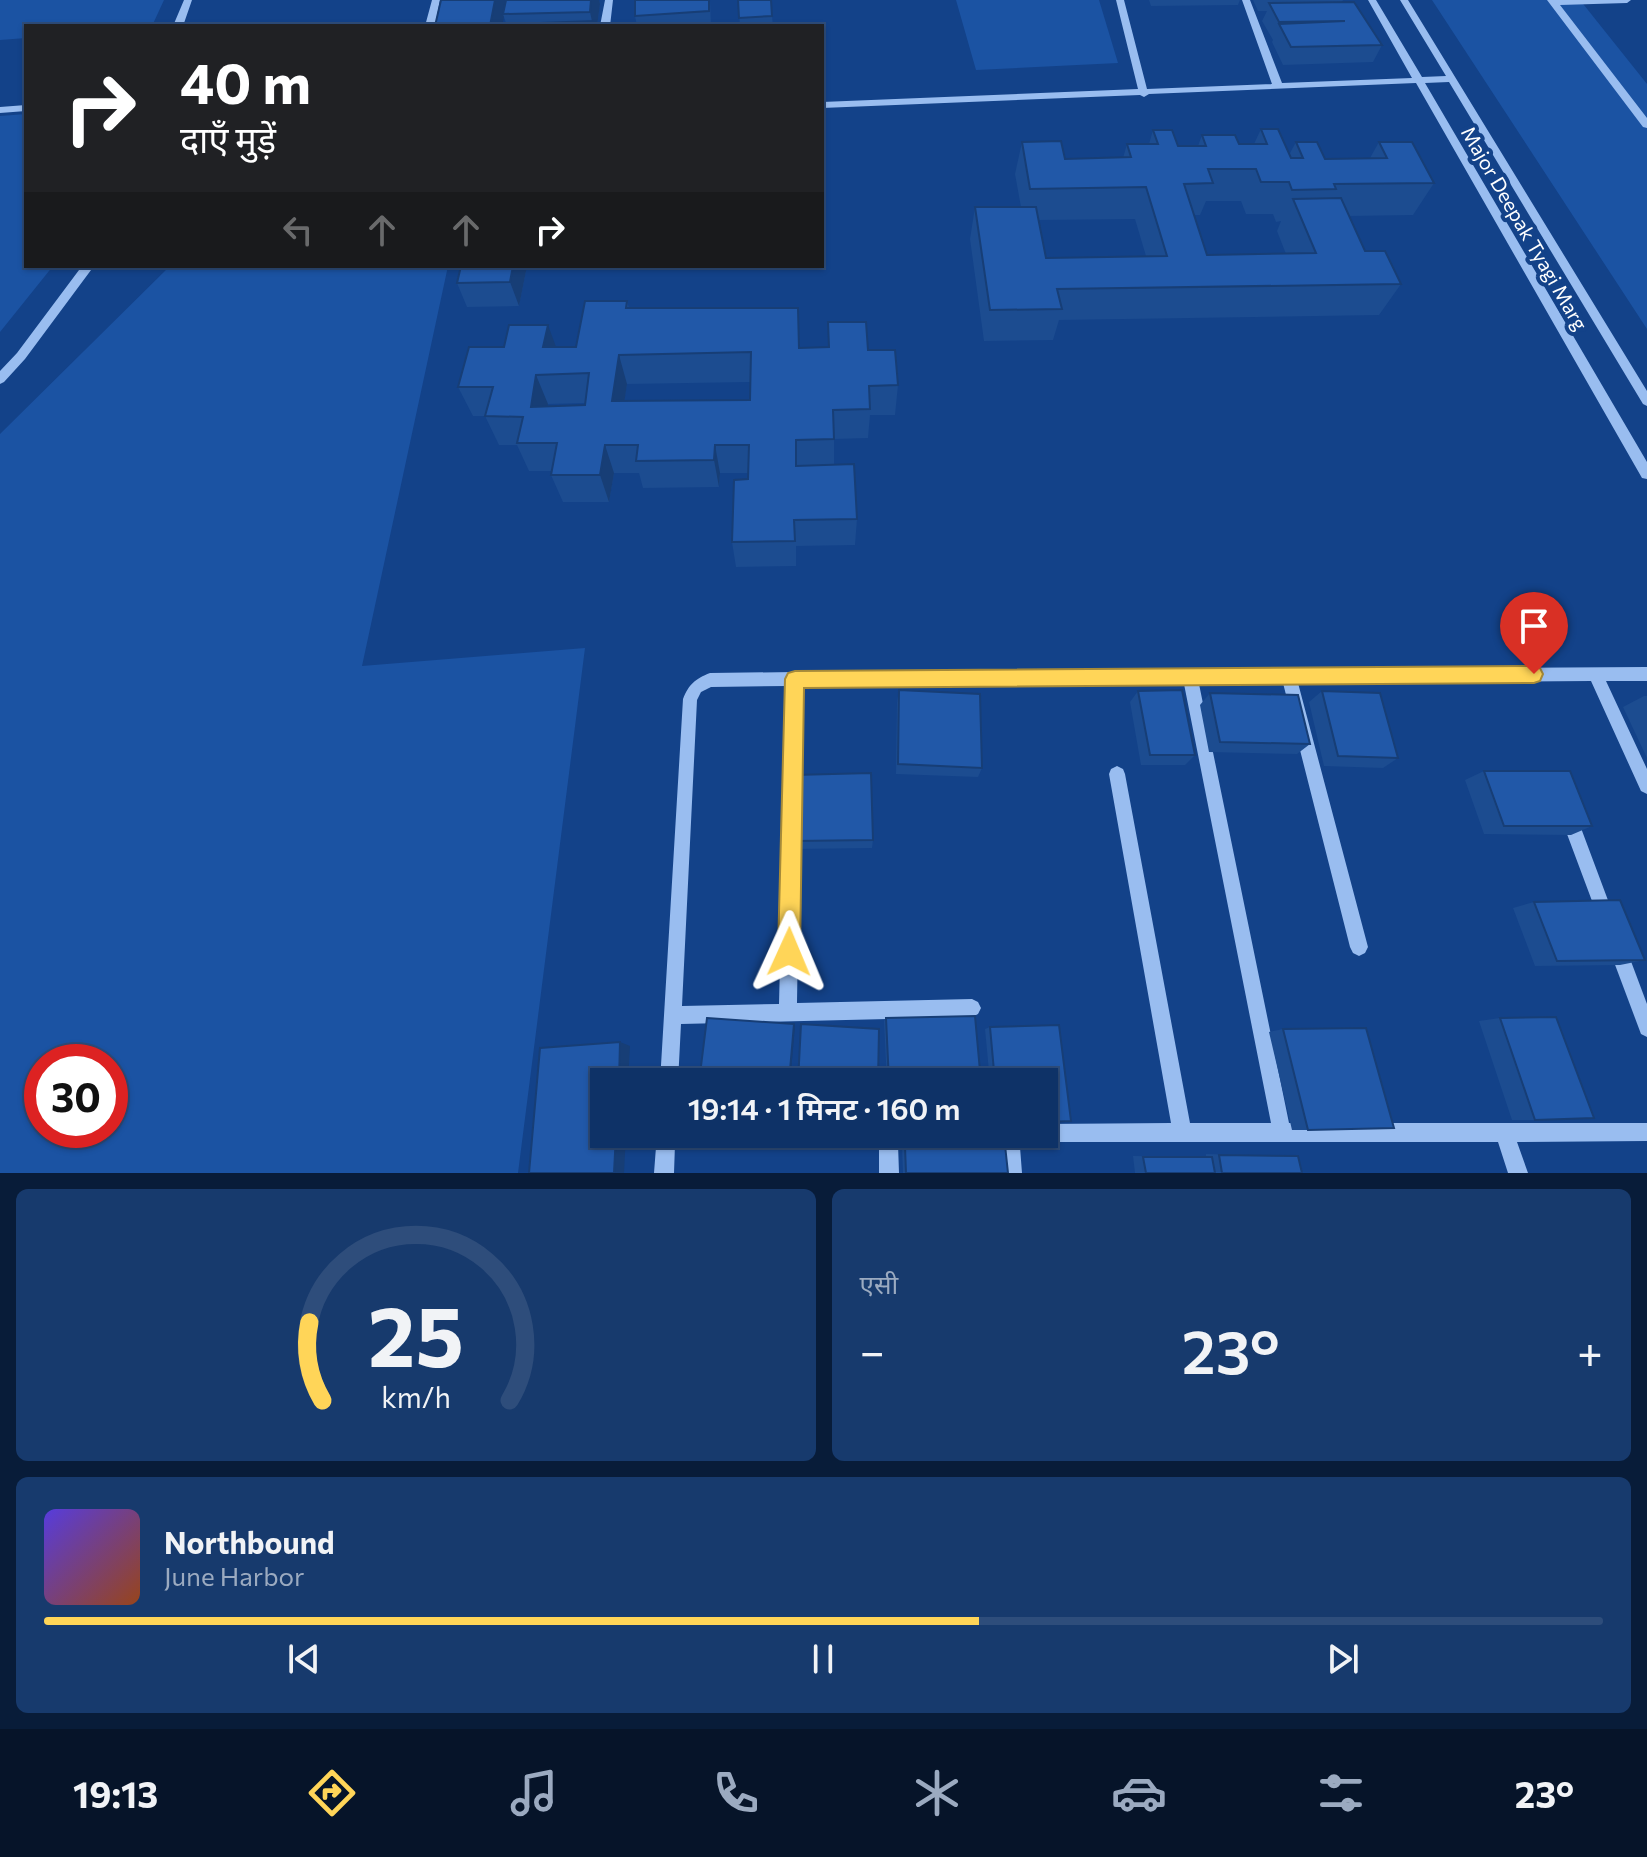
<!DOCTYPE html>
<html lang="hi">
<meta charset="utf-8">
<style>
:root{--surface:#0e3267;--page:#173a6d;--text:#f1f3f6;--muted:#9baac0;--line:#2e4d7b;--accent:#ffd558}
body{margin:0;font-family:Commissioner,"Noto Sans Devanagari",sans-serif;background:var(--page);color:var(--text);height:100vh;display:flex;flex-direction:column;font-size:30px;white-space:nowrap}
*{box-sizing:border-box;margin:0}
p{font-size:26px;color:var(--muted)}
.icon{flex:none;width:44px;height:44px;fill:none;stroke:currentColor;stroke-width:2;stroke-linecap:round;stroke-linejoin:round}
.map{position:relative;height:1173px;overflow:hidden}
.side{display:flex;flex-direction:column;gap:16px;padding:16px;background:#081c39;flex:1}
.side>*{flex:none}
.hud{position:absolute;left:24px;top:24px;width:800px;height:244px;border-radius:0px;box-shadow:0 2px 6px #0004,0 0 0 2px var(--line);background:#202124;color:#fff;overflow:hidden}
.speed{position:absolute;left:24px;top:1044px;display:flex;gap:16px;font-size:40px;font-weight:700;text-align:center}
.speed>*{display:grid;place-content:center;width:104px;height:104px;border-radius:50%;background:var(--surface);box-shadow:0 2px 6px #0004,0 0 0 2px var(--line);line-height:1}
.speed .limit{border:12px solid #d22;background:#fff;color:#111}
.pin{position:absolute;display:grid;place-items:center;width:68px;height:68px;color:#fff;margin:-82px -34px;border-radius:50% 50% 50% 0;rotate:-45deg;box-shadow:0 0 8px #0007}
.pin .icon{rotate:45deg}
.me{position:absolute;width:88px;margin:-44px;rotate:1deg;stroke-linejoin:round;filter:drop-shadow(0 0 6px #0008)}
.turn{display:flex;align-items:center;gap:28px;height:168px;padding:0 24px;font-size:36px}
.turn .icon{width:104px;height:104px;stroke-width:2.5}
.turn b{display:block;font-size:56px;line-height:68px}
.lanes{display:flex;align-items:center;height:76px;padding:0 24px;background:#0003;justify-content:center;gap:40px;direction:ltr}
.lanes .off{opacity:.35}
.big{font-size:60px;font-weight:600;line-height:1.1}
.side .card{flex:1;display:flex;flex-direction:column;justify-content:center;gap:12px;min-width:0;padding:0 28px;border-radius:12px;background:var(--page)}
.side .dial{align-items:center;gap:0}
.dial svg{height:208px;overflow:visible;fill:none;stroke:var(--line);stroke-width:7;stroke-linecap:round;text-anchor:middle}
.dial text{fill:var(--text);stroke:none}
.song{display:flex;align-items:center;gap:24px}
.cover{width:96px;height:96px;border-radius:12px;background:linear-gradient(135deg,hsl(250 70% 55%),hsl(20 70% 35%))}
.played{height:8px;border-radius:4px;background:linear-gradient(90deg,var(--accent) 60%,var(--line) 60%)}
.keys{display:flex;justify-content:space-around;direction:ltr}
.heat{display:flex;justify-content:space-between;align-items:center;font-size:44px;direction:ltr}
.side .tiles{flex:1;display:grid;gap:16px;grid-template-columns:1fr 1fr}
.card:last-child{grid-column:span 2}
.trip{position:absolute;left:590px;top:1068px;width:468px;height:80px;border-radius:0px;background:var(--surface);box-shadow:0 2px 6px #0004,0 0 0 2px var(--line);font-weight:600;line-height:80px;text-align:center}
.menu{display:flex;height:128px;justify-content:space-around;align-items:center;background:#061429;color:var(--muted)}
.menu .icon{width:56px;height:56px}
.menu .selected{color:var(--accent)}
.menu b{font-size:36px;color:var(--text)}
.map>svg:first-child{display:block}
.green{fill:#1b53a3;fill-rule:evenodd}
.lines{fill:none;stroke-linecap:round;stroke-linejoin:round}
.minor{fill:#99bdf0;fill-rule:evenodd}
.wall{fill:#1c4c90;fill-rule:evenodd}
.shaded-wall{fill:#173e76}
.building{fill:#2158a8;stroke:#173e76;stroke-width:2;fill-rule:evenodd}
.route{fill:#ffd558;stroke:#a68a39;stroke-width:2}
.labels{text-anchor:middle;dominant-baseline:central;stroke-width:8;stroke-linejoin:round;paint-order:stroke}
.far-street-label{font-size:20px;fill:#fff;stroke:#134289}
</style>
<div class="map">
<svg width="1647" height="1173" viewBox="0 0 1647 1173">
<rect width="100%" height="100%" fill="#134289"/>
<!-- green -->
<path class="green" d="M 0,0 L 164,0 L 152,26 L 26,26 L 26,38 L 0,40 Z
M 956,0 L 1099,0 L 1118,63 L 976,70 Z
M 1432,0 L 1580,0 L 1647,84 L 1647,329 Z
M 26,114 L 26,266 L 53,266 L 0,332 L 0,116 Z
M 170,266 L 448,266 L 362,666 L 585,648 L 518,1173 L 0,1173 L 0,434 ZM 42,1062 L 110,1062 L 110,1130 L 42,1130 Z"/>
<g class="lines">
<!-- minor -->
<path class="minor" d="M 184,0 L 192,0 L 183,26 L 173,26 Z
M 432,0 L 440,0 L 435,26 L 425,26 Z
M 605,0 L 613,0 L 610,26 L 600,26 Z
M 1116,0 L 1124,0 L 1147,89 L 1272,84 L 1242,0 L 1250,0 L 1282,83 L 1412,78 L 1368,0 L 1376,0 L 1422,77 L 1446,76 L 1400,0 L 1408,0 L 1647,391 L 1647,406 L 1643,404 L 1449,82 L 1425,83 L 1647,462 L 1647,479 L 1642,478 L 1416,83 L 1149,94 L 1144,97 L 1140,95 L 822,108 L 822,102 L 1138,89 Z
M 1547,0 L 1631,0 L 1627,3 L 1560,5 L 1647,118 L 1647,128 L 1643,127 Z
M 26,105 L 26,111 L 0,113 L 0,107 Z
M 82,266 L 94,266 L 25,359 L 4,382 L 0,384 L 0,371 L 17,353 Z
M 1647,667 L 1647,681 L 1606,681 L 1647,769 L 1647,794 L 1641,791 L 1591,681 L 1298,683 L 1368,947 L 1365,953 L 1359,956 L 1353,953 L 1350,947 L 1283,683 L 1199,684 L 1289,1123 L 1647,1123 L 1647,1141 L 1517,1142 L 1528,1173 L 1508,1173 L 1498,1142 L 1044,1142 L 1037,1140 L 1035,1134 L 1044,1134 L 1044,1124 L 1171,1123 L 1109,774 L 1111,769 L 1117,766 L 1123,769 L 1125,774 L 1190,1123 L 1271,1123 L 1184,684 L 802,686 L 797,1003 L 972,999 L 978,1002 L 981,1008 L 978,1014 L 972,1017 L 681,1024 L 678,1082 L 660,1082 L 683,699 C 689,684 695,679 710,673 L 795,672 ZM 787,686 L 779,1004 L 682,1006 L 697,700 L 701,692 L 711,687 Z
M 1569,810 L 1575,812 L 1615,919 L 1613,925 L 1607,927 L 1601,925 L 1561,818 L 1563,812 Z
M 1617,937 L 1623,940 L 1647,1004 L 1647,1037 L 1641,1034 L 1608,946 L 1611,940 Z
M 657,1134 L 928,1134 L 926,1141 L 919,1143 L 898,1144 L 899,1173 L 879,1173 L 879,1144 L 675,1144 L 674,1173 L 654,1173 Z
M 1001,1134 L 1019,1134 L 1022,1173 L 1002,1173 Z"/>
</g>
<!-- wall -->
<path class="wall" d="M 441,0 L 599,0 L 600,4 L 597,26 L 507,26 L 504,17 Z
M 635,0 L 710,0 L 711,26 L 637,26 L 635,16 Z
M 738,0 L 772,16 L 773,26 L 740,26 Z
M 1149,0 L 1240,0 L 1238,5 L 1151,6 Z
M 1253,0 L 1343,0 L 1342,2 L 1382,45 L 1373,62 L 1283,65 L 1272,42 L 1273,40 L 1262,21 L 1267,11 L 1258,11 Z
M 1261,129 L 1289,155 L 1296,142 L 1325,159 L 1370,158 L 1379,142 L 1434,183 L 1413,215 L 1349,216 L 1365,251 L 1401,284 L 1379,315 L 1059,320 L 1053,340 L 984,341 L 970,239 L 975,207 L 1021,207 L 1015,174 L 1022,142 L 1065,159 L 1123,158 L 1127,144 L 1149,144 L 1153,130 L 1178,146 L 1198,146 L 1202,135 L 1239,144 L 1254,144 ZM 1206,201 L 1241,201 L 1246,214 L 1273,214 L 1276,222 L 1281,221 L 1277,231 L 1286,254 L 1207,255 L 1194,215 L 1200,215 ZM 1135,219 L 1146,256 L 1046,258 L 1039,220 Z
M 461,266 L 527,266 L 519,306 L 467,307 L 457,283 Z
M 627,301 L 629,308 L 799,348 L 828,347 L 828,322 L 868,350 L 898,385 L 895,415 L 870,415 L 868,438 L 834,439 L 834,465 L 857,519 L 855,545 L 796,546 L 796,566 L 736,567 L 732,542 L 748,479 L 748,473 L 720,473 L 719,487 L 643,488 L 639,473 L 614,473 L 609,502 L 563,502 L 551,475 L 552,471 L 529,471 L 517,445 L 499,445 L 485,416 L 473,416 L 458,387 L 556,347 L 576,347 ZM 750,382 L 750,400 L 624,401 L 627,384 ZM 585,403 L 585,405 L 547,406 L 548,404 Z
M 899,690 L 982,768 L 978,777 L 896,774 L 897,702 Z
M 1138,691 L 1195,755 L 1185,765 L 1141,765 L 1130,702 Z
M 1322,691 L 1398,758 L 1383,768 L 1324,766 L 1309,702 Z
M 1210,693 L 1310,744 L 1297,754 L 1209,752 L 1200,705 Z
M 1644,696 L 1647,696 L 1647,758 L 1623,707 Z
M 1484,771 L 1592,826 L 1571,835 L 1484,834 L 1465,780 Z
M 873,840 L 872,848 L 795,849 L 795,841 Z
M 1534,902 L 1645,960 L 1620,965 L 1535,966 L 1513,908 Z
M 886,1018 L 981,1082 L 887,1082 L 884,1021 Z
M 1500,1018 L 1535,1120 L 1512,1120 L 1479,1021 Z
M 990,1027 L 1044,1082 L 990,1082 L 985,1029 Z
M 1283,1029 L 1308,1130 L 1292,1130 L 1269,1032 Z
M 999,1144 L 1005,1145 L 1008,1173 L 903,1173 L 902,1146 Z
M 1206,1154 L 1298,1156 L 1302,1173 L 1135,1173 L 1133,1156 L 1206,1157 Z"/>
<!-- shaded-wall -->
<path class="shaded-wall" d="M 495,0 L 507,0 L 503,14 L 504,17 L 502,26 L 490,26 Z
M 591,0 L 599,0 L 600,4 L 597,26 L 593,26 L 590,12 Z
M 513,266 L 527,266 L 519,306 L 510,282 Z
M 548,325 L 559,355 L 543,347 Z
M 619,355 L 627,384 L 620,430 L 612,401 Z
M 536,375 L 548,404 L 543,436 L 531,407 Z
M 605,445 L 614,473 L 609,502 L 600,475 Z
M 715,445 L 720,473 L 719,487 L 714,460 Z
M 794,1024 L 795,1026 L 790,1082 L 789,1082 Z
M 620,1042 L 630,1046 L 628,1082 L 619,1082 Z
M 616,1134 L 626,1134 L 624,1173 L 614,1173 Z"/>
<!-- building -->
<path class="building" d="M 441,0 L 495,0 L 490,26 L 435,26 Z
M 506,0 L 591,0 L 590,12 L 503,14 Z
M 635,0 L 709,0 L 709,11 L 635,16 Z
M 738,0 L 771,0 L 772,16 L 739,18 Z
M 1354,2 L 1382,45 L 1291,47 L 1279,24 L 1345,21 L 1279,22 L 1269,3 Z
M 593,21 L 593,26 L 515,26 L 515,24 Z
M 1261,129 L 1278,129 L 1291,158 L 1303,158 L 1296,142 L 1317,142 L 1325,159 L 1387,158 L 1379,142 L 1412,142 L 1434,183 L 1334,184 L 1336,189 L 1292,190 L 1289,182 L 1261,182 L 1256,169 L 1208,169 L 1213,183 L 1184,184 L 1207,255 L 1316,253 L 1293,199 L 1341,198 L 1365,251 L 1385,251 L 1401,284 L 1057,289 L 1062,309 L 990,310 L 975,207 L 1036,207 L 1046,258 L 1167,256 L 1146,187 L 1030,189 L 1022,142 L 1061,141 L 1065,159 L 1131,157 L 1127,144 L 1158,144 L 1153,130 L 1172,130 L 1178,146 L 1206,146 L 1202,135 L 1235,135 L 1239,144 L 1267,144 Z
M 461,266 L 513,266 L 510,282 L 457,283 Z
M 585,301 L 627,301 L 626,308 L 798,308 L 799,348 L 829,347 L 828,322 L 866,322 L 868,350 L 895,350 L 898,385 L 869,386 L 870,409 L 833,410 L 834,439 L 796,440 L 796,466 L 854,464 L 857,519 L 794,520 L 795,541 L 732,542 L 734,480 L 748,479 L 749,445 L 715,445 L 714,460 L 636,461 L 638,445 L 605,445 L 600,475 L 551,475 L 557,443 L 517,443 L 523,417 L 485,416 L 493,387 L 458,387 L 469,347 L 504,347 L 509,325 L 548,325 L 543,347 L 576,347 ZM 751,352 L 750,400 L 612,401 L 619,355 ZM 589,373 L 585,405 L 531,407 L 536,375 Z
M 899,690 L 980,694 L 982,768 L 898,764 Z
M 1182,690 L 1195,755 L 1150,755 L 1138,691 Z
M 1322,691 L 1380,693 L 1398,758 L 1338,756 Z
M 1210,693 L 1298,695 L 1310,744 L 1220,742 Z
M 1484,771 L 1570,771 L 1592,826 L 1504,826 Z
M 871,773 L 873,840 L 795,841 L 794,775 Z
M 1620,900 L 1645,960 L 1557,961 L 1534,902 Z
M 975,1016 L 981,1082 L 889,1082 L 886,1018 Z
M 1556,1017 L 1594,1118 L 1535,1120 L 1500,1018 Z
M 707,1018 L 794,1024 L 789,1082 L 699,1082 Z
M 801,1024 L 879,1029 L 878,1082 L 798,1082 Z
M 1059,1025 L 1071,1121 L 1044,1122 L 1044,1082 L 995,1082 L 990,1027 Z
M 1366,1028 L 1394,1128 L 1308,1130 L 1283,1029 Z
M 620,1042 L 619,1082 L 604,1082 L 604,1134 L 616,1134 L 614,1173 L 529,1173 L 540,1048 Z
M 1005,1145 L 1008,1173 L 906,1173 L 905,1147 Z
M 1219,1155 L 1298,1156 L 1302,1173 L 1222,1173 Z
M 1143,1157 L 1212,1157 L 1215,1173 L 1146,1173 Z"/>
<!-- route -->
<path class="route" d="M 1534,666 L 1540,668 L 1543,674 L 1540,681 L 1534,683 L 804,688 L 800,952 L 797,960 L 789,963 L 781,960 L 778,952 L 785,679 L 788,673 L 795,671 Z"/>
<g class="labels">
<!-- far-street labels -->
<g class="far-street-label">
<text transform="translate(1525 228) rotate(60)">Major Deepak Tyagi Marg</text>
</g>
</g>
</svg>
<div class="speed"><div class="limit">30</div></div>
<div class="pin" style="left:1534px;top:674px;background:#d93025"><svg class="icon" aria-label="arrive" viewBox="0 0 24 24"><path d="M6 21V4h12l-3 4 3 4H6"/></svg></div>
<svg class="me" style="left:789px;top:952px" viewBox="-20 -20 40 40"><path d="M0-17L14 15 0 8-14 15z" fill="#ffd558" stroke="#fff" stroke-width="4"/></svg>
<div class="trip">19:14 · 1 मिनट · 160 m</div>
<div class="hud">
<div class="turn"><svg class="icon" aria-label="right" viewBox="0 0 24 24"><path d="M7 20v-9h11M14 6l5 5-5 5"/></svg><div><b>40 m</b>दाएँ मुड़ें</div></div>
<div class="lanes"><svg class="icon off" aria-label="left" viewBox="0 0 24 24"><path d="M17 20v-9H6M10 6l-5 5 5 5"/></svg><svg class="icon off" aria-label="ahead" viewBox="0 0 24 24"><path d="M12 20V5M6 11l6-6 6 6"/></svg><svg class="icon off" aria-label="ahead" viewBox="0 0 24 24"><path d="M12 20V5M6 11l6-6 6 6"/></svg><svg class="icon" aria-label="right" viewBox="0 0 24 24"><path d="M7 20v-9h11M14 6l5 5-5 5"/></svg></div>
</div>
</div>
<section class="side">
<div class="tiles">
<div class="card dial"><svg viewBox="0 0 100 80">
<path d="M14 69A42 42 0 1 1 86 69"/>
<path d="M14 69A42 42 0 0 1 9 39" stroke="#ffd558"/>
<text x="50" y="56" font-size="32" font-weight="700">25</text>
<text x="50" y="72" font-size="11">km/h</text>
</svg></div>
<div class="card"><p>एसी</p>
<div class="heat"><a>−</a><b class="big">23°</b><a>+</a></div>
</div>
<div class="card">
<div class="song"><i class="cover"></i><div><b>Northbound</b><p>June Harbor</p></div></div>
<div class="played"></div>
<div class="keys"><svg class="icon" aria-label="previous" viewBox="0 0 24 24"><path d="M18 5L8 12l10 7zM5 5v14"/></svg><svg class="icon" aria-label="pause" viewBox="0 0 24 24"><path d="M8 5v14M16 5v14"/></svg><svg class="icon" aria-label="next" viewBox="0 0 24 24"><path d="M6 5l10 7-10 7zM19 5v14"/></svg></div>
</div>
</div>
</section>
<nav class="menu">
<b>19:13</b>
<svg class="icon selected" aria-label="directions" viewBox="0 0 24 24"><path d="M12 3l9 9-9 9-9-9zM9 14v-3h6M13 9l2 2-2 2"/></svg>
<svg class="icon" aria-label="music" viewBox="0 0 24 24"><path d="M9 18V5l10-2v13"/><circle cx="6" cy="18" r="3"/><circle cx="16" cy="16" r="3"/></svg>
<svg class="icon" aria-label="phone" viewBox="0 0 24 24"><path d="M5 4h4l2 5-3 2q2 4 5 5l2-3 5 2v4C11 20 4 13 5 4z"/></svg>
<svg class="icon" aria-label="climate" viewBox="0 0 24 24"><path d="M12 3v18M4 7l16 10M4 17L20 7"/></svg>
<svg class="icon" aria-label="car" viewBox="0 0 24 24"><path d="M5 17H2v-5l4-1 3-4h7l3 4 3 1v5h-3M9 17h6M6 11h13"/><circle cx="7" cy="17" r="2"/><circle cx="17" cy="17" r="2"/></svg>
<svg class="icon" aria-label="filters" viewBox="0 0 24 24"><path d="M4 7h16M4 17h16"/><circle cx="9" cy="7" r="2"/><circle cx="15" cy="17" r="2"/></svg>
<b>23°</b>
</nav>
